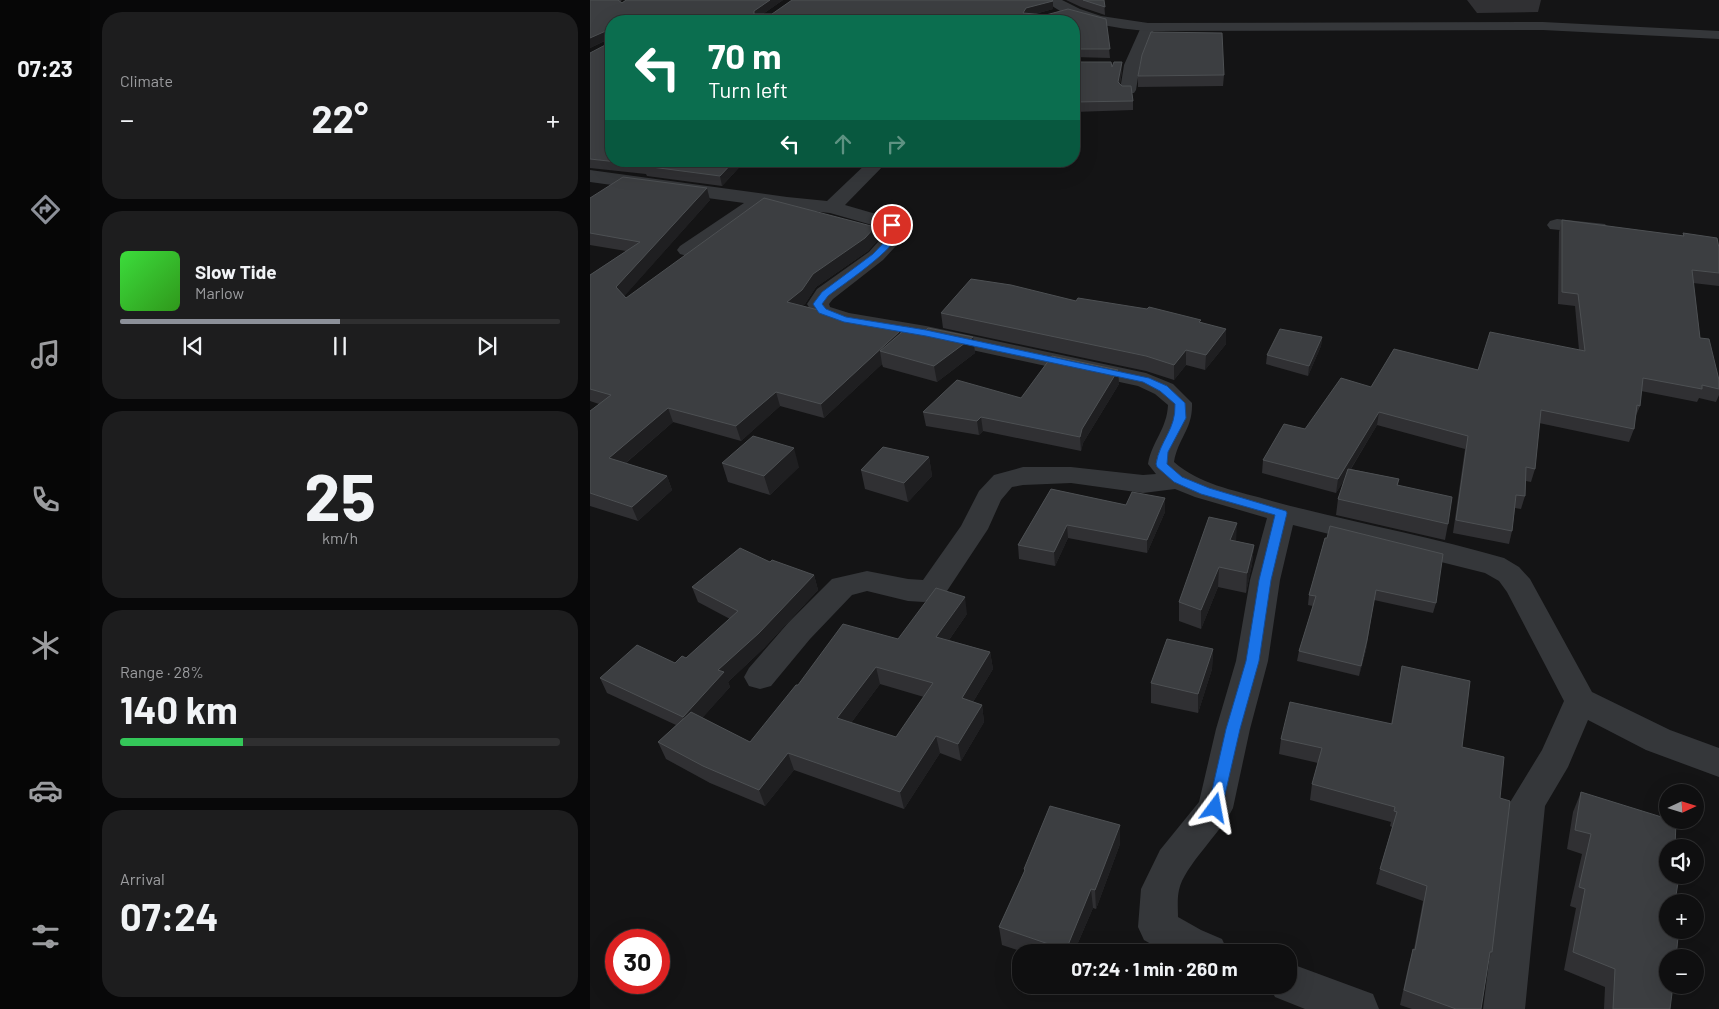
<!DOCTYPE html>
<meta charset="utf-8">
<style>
:root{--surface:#0f0f10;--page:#1d1d1e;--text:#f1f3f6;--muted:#9b9c9f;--line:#2f2f30;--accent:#8c9099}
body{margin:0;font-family:Barlow,sans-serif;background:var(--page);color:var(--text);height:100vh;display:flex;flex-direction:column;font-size:19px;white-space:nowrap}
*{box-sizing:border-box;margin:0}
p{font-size:16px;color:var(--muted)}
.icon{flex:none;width:28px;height:28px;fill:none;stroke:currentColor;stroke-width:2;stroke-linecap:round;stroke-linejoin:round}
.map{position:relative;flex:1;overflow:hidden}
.panel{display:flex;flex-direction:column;gap:12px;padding:12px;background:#080809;width:500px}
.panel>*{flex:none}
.banner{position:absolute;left:15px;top:15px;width:475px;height:152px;border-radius:20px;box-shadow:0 5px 20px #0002,0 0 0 1px var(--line);background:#0b6e4f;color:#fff;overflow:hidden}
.needle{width:32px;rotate:86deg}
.fabs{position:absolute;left:1069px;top:784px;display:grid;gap:10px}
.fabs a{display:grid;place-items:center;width:45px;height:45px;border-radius:50%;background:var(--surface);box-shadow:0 5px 20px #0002,0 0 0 1px var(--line);font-size:25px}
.speed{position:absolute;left:15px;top:929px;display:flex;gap:10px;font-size:25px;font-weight:700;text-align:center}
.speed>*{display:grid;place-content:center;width:65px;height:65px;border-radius:50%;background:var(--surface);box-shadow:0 5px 20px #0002,0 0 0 1px var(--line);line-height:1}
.speed .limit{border:8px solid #d22;background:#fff;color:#111}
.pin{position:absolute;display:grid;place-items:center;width:42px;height:42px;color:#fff;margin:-21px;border:2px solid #fff;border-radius:50%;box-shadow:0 1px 5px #0007}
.me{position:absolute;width:55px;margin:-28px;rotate:13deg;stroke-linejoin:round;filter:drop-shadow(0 0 4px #0008)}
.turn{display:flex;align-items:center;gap:18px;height:105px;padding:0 20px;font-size:22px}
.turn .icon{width:65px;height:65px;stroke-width:2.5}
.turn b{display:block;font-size:35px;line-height:42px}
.lanes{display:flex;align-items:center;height:48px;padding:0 20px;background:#0003;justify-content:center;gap:25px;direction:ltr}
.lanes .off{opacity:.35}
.big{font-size:38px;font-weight:700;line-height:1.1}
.panel .tile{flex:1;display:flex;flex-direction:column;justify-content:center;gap:8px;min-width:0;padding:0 18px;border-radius:20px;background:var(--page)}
.panel .dial{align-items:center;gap:0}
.dial b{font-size:65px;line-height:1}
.song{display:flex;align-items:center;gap:15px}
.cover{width:60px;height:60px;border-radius:8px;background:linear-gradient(135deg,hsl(120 70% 55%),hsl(110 70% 35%))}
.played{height:5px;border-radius:2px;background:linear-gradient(90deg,var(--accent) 50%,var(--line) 50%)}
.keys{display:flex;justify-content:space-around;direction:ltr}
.heat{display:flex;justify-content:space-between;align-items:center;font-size:28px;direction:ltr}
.charge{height:8px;border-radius:4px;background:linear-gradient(90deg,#34c759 28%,var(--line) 0)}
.trip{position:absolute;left:422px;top:944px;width:285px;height:50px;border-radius:20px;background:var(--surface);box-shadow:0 5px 20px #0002,0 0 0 1px var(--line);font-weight:700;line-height:50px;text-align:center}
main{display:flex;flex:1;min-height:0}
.dock{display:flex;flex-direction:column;width:90px;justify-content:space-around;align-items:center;background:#060606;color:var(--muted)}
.dock .icon{width:35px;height:35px}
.dock .current{color:var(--accent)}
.dock b{font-size:22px;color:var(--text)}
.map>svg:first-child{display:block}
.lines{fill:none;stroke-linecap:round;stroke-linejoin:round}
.minor{fill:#35373a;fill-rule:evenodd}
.tertiary{fill:#35373a;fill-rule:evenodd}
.wall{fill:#303033;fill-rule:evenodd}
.shaded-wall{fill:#1f1f21}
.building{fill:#3c3e41;stroke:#4d5053;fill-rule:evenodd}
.route{fill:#1a73e8;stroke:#114b97}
</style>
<main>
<nav class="dock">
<b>07:23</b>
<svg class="icon current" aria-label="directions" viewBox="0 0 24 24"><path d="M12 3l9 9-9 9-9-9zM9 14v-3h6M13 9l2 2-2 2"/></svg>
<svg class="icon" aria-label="music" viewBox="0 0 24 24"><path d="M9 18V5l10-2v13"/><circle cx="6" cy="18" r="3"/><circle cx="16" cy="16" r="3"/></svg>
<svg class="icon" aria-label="phone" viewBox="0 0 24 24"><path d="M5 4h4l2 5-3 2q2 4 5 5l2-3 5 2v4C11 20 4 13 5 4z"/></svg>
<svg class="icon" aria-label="climate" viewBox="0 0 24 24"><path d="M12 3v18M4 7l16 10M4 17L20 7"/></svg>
<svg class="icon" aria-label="car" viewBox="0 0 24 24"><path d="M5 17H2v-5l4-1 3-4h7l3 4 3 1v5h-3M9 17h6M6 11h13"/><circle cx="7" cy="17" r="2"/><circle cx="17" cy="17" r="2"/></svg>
<svg class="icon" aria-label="filters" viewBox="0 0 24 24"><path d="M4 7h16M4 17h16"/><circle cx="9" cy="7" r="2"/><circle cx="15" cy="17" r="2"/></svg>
</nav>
<section class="panel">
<div class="tile"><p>Climate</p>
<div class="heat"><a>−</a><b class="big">22°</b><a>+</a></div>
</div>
<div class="tile">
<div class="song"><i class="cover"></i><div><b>Slow Tide</b><p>Marlow</p></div></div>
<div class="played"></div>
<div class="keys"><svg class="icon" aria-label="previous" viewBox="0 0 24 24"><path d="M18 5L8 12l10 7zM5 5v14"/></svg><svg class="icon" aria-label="pause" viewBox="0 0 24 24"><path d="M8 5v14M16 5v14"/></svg><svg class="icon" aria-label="next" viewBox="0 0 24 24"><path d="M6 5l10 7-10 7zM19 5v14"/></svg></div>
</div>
<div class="tile dial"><b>25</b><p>km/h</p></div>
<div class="tile"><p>Range · 28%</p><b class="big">140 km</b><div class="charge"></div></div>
<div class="tile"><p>Arrival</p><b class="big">07:24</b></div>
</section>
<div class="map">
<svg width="1129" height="1009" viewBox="0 0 1129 1009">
<rect width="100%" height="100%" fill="#141415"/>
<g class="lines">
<!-- minor -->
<path class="minor" d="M 558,23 L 563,24 L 565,27 L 550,65 L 546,90 L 544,93 L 532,93 L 530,90 L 534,65 L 551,27 L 553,24 Z
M 279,161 L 298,161 L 255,205 L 310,221 L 317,231 L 316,235 L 293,260 L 243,299 L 239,304 L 240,307 L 259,313 L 336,326 L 556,373 L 583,384 L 602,403 C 603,429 588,438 584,462 C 609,484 643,490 675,499 C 754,521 835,535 914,558 L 929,567 L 940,579 L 1002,692 L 1080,730 L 1129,748 L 1129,777 L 1056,750 L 998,720 L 978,767 L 955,806 L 935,1009 L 893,1009 L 919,804 L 952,750 L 974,701 L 917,592 L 909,581 L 895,573 L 703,525 L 690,580 L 678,661 L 660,729 L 643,808 C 631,833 594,866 589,890 C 587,898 588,909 588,917 L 611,930 L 632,939 L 638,952 L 575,952 L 554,940 L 548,927 L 551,889 L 570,850 L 609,802 L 626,729 L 646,661 L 660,580 L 677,518 L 605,497 L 585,489 L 553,493 L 481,483 L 433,485 L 422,487 L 411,500 L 398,529 L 355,594 L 334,602 L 318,601 L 277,591 L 262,595 L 220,639 L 181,686 L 170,689 L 159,686 L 154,677 L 159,668 L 198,623 L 242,579 L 277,571 L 318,579 L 333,580 L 371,526 L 389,491 L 404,475 L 433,467 L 481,467 L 553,475 L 566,474 L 558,464 C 562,441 577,429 578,405 L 565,394 L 548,386 L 336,340 L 254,326 L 224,316 L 217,304 L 227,289 L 279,252 L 296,233 L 296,229 L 240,213 L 175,206 L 104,254 L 97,256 L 90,254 L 87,250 L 90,246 L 154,203 L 0,182 L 0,170 L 197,197 L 237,201 Z
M 967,219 L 1015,224 L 1018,228 L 1015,232 L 1008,234 L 960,229 L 957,225 L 960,221 Z
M 699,963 L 783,994 L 789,1009 L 715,1009 L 685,997 L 679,985 L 699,985 Z"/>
<!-- tertiary -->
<path class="tertiary" d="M 456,0 L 472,0 L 490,9 L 511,16 L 558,23 L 953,22 L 1129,31 L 1129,39 L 953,30 L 558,31 C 531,29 474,22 456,0 Z"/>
</g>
<!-- wall -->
<path class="wall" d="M 0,0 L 32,0 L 30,2 L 32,3 L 36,0 L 193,0 L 173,14 L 182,14 L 202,0 L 462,0 L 463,1 L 463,9 L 445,14 L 456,15 L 478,9 L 516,19 L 520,58 L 484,57 L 484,21 L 21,21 L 21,161 L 155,161 L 132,186 L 57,176 L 56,174 L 0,168 L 0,53 L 19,43 L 19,39 L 0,48 Z
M 476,0 L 514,0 L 515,15 L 491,7 Z
M 877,0 L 951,0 L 948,12 L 887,13 Z
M 484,62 L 522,67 L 532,62 L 532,71 L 530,84 L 543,101 L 543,110 L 484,112 Z
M 634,75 L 633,86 L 548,87 L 548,76 Z
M 0,198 L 120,200 L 34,296 L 36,298 L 288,240 L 278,251 L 226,287 L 215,304 L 212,306 L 310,331 L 310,334 L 334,332 L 383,337 L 385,353 L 347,382 L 293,367 L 292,364 L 234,418 L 190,406 L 151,441 L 83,422 L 36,463 L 77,476 L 82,490 L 48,521 L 0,506 L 0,411 L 9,404 L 0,401 L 0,275 L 36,251 L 0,245 Z
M 972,220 L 1093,236 L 1093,233 L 1129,248 L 1129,286 L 1103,283 L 1110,338 L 1129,380 L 1129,395 L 1126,402 L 1109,398 L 1107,402 L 1051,391 L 1050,406 L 1045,418 L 1044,429 L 1039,442 L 949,423 L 945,469 L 941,482 L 936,481 L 935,496 L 931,509 L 925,508 L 922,531 L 919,544 L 863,533 L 875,449 L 787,425 L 761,469 L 809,479 L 808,485 L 858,524 L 855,540 L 746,515 L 748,499 L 754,480 L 746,493 L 672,473 L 673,460 L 715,429 L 781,387 L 888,370 L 989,350 L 985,306 L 968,304 L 969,232 Z
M 486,301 L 611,323 L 636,329 L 636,344 L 615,370 L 596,365 L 584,380 L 556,371 L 353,328 L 351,313 Z
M 732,337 L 731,346 L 718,376 L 676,364 L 677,355 Z
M 528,370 L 529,384 L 493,443 L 491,451 L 393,431 L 389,435 L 336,426 L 333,412 L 431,398 Z
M 339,457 L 342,476 L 318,502 L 275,489 L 271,470 Z
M 132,463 L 209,467 L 180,495 L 138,482 Z
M 461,489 L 536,505 L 575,512 L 557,553 L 478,538 L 465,566 L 429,559 L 428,545 Z
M 735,538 L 846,603 L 843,613 L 784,600 L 776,650 L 769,676 L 707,661 L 709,651 L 723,606 L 718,605 L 719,595 Z
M 646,541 L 664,545 L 662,564 L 656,593 L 628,587 L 611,629 L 589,621 L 589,602 Z
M 180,562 L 224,575 L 228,590 L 174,648 L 138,682 L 140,687 L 112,718 L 160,742 L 208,685 L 308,639 L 377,614 L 359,640 L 400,652 L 403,669 L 383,702 L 392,705 L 394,722 L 371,761 L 350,753 L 314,809 L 204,770 L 175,806 L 120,783 L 76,759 L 68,742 L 86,725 L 17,693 L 10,678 L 85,663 L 96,658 L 140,619 L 108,602 L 102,587 ZM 290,684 L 334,697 L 306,737 L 261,723 Z
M 623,649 L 622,669 L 608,713 L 561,703 L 561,683 Z
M 812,666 L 910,798 L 902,952 L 899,960 L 891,1009 L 822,1009 L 810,1005 L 819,963 L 824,949 L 833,901 L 786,884 L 790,869 L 802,827 L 800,826 L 801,822 L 720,800 L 722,784 L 728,763 L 689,754 L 691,739 L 801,724 Z
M 991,792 L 1080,934 L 1080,1009 L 1014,1009 L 1015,987 L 974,970 L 986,908 L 980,906 L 992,854 L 977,849 L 983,812 Z
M 530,844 L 506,909 L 503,908 L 484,952 L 433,952 L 412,945 L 409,927 L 434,873 L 434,869 Z"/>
<!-- shaded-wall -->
<path class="shaded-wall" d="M 180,0 L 193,0 L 166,19 L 164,14 L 164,11 Z
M 463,1 L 463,9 L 437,16 L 433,13 L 436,8 Z
M 18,30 L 20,38 L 0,48 L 0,38 Z
M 532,62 L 532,71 L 528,91 L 528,82 Z
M 144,161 L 155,161 L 132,186 L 130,176 Z
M 117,188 L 120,200 L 31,300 L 26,287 Z
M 285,227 L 288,240 L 278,251 L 226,287 L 215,304 L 201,316 L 197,302 L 223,274 Z
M 636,329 L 636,344 L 615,370 L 616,355 Z
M 310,331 L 312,345 L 290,351 L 292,364 L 234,418 L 231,404 Z
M 383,337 L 385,353 L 347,382 L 344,366 Z
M 732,337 L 731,346 L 718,376 L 719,366 Z
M 596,350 L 596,365 L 584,380 L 584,365 Z
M 528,370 L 529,384 L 493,443 L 491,451 L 490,437 L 492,429 Z
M 186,392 L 190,406 L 151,441 L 146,426 Z
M 78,408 L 83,422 L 25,472 L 19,458 Z
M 789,412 L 787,425 L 746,493 L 748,479 Z
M 391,417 L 393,431 L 389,435 L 387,421 Z
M 204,448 L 209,467 L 180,495 L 174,476 Z
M 339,457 L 342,476 L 318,502 L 314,483 Z
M 77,476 L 82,490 L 48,521 L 42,507 Z
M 575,498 L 575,512 L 557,553 L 557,540 Z
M 647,523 L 646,543 L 640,540 Z
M 477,525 L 478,538 L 465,566 L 464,552 Z
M 664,545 L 662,564 L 656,593 L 657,573 Z
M 629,567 L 628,587 L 611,629 L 611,610 Z
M 224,575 L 228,590 L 174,648 L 138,682 L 140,687 L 100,732 L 93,717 L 128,670 Z
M 375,597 L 377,614 L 349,654 L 346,637 Z
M 777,640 L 776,650 L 769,676 L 771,666 Z
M 623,649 L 622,669 L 608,713 L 608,694 Z
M 400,652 L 403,669 L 375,715 L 372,698 Z
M 286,667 L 290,684 L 252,735 L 247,718 Z
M 392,705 L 394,722 L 371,761 L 368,744 Z
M 346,736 L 350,753 L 314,809 L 310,792 Z
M 198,753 L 204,770 L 175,806 L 169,790 Z
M 530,825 L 530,844 L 506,909 L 505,890 Z
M 501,889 L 503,908 L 484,952 L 477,952 L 476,950 Z"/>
<!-- building -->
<path class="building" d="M 0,0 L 28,0 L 32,3 L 36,0 L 180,0 L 164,11 L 164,14 L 182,14 L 202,0 L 462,0 L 463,1 L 436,8 L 433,13 L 456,15 L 478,9 L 516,19 L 520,49 L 484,49 L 484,21 L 21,21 L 21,161 L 144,161 L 130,176 L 54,166 L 55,165 L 0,159 L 0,53 L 19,43 L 20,30 L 18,30 L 0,38 Z
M 493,0 L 514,0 L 515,7 Z
M 561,32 L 632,33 L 634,75 L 548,76 L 552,55 Z
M 484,62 L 521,62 L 522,67 L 524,62 L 532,62 L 528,82 L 532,86 L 541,86 L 543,101 L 484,102 Z
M 33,177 L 117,188 L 26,287 L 36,298 L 174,198 L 285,227 L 275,238 L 223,274 L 212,290 L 197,302 L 310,331 L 231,404 L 186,392 L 146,426 L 78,408 L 19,458 L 77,476 L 42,507 L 0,493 L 0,411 L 21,395 L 0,389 L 0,275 L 50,242 L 0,233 L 0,198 Z
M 972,220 L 1094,236 L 1093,233 L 1127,238 L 1129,248 L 1129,273 L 1102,270 L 1110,338 L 1119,339 L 1129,380 L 1129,389 L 1112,385 L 1112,389 L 1053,378 L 1050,406 L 1047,405 L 1044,429 L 951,410 L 945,469 L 936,467 L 935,496 L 926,495 L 922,531 L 866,520 L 878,436 L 789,412 L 748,479 L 673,460 L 694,424 L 715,429 L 751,378 L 781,387 L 804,349 L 888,370 L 900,332 L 995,351 L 988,294 L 972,292 Z
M 381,279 L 421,285 L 486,301 L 488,298 L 557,309 L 559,307 L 611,320 L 609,322 L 636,329 L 616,355 L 596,350 L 584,365 L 556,356 L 351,313 Z
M 318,327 L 334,332 L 338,328 L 383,337 L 344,366 L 290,351 Z
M 690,329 L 732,337 L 719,366 L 677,355 Z
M 462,356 L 528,370 L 492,429 L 490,437 L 391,417 L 387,421 L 333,412 L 367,380 L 431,398 Z
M 163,436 L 204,448 L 174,476 L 132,463 Z
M 293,447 L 339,457 L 314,483 L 271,470 Z
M 758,469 L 809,479 L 807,485 L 862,497 L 858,524 L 748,499 Z
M 461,489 L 536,505 L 542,492 L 575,498 L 557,540 L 477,525 L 464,552 L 428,545 Z
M 619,517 L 647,523 L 640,540 L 664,545 L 657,573 L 629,567 L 611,610 L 589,602 Z
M 740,526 L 853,554 L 846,603 L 786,590 L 777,640 L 771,666 L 709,651 L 726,596 L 719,595 L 735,538 L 737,538 Z
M 150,548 L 180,562 L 182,560 L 224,575 L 169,633 L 128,670 L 134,672 L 93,717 L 10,678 L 47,645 L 85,663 L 92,656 L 96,658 L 148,611 L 102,587 Z
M 346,588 L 375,597 L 346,637 L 400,652 L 372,698 L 392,705 L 368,744 L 346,736 L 310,792 L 198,753 L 169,790 L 113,766 L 68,742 L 101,712 L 160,742 L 206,685 L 208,685 L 253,624 L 308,639 ZM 286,667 L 343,683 L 306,737 L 247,718 Z
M 577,639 L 623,649 L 608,694 L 561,683 Z
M 812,666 L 880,681 L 872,747 L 914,757 L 910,798 L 920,801 L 902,952 L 900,952 L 891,1009 L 866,1009 L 814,990 L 823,949 L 825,950 L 837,886 L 790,869 L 807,812 L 804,811 L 805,807 L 722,784 L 732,748 L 691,739 L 700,702 L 802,724 Z
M 991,792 L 1078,819 L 1078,820 L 1081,820 L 1086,821 L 1085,848 L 1078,848 L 1078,875 L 1089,876 L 1085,902 L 1078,902 L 1078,930 L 1081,930 L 1080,934 L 1088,937 L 1086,958 L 1078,958 L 1078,985 L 1083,985 L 1080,1009 L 1023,1009 L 1025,969 L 983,952 L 995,889 L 989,887 L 1001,834 L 985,830 Z
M 460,806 L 530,825 L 505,890 L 501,889 L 476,950 L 409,927 L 435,870 L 434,869 Z"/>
<!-- route -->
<path class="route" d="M 300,223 L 305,223 L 311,230 C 304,251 256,282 238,296 L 232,304 L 236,309 L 256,317 L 336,330 L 559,378 L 577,386 L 595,403 L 596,418 L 578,452 L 577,464 L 592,477 L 619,488 L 696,511 L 697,513 L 681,580 L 669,661 L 650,729 L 631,812 L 625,814 L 620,812 L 618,808 L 636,729 L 656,661 L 669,580 L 685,515 L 611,494 L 584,482 L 567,467 L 566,464 C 570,440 586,430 585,404 L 570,391 L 553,382 L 336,336 L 254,322 L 229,313 L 223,304 L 232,292 L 283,254 L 302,234 L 303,231 L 298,225 Z"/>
</svg>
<div class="fabs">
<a><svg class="needle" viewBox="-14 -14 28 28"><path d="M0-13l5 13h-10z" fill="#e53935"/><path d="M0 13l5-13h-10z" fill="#9b9c9f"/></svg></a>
<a><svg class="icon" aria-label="sound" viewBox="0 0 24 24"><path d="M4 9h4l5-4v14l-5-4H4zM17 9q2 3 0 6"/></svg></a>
<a>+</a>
<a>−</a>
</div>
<div class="speed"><div class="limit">30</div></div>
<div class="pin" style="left:302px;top:225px;background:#d93025"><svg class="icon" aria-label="arrive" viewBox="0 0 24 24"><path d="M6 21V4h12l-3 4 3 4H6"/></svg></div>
<svg class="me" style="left:625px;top:808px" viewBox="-20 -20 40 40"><path d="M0-17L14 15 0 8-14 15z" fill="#1a73e8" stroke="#fff" stroke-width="4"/></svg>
<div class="trip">07:24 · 1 min · 260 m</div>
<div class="banner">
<div class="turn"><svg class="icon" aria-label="left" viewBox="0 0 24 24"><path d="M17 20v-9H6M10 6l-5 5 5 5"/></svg><div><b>70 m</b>Turn left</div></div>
<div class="lanes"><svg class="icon" aria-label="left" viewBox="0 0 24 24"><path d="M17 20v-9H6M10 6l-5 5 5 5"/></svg><svg class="icon off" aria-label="ahead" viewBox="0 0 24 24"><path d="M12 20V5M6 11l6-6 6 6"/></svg><svg class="icon off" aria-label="right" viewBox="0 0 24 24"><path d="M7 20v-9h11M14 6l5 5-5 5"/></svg></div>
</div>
</div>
</main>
